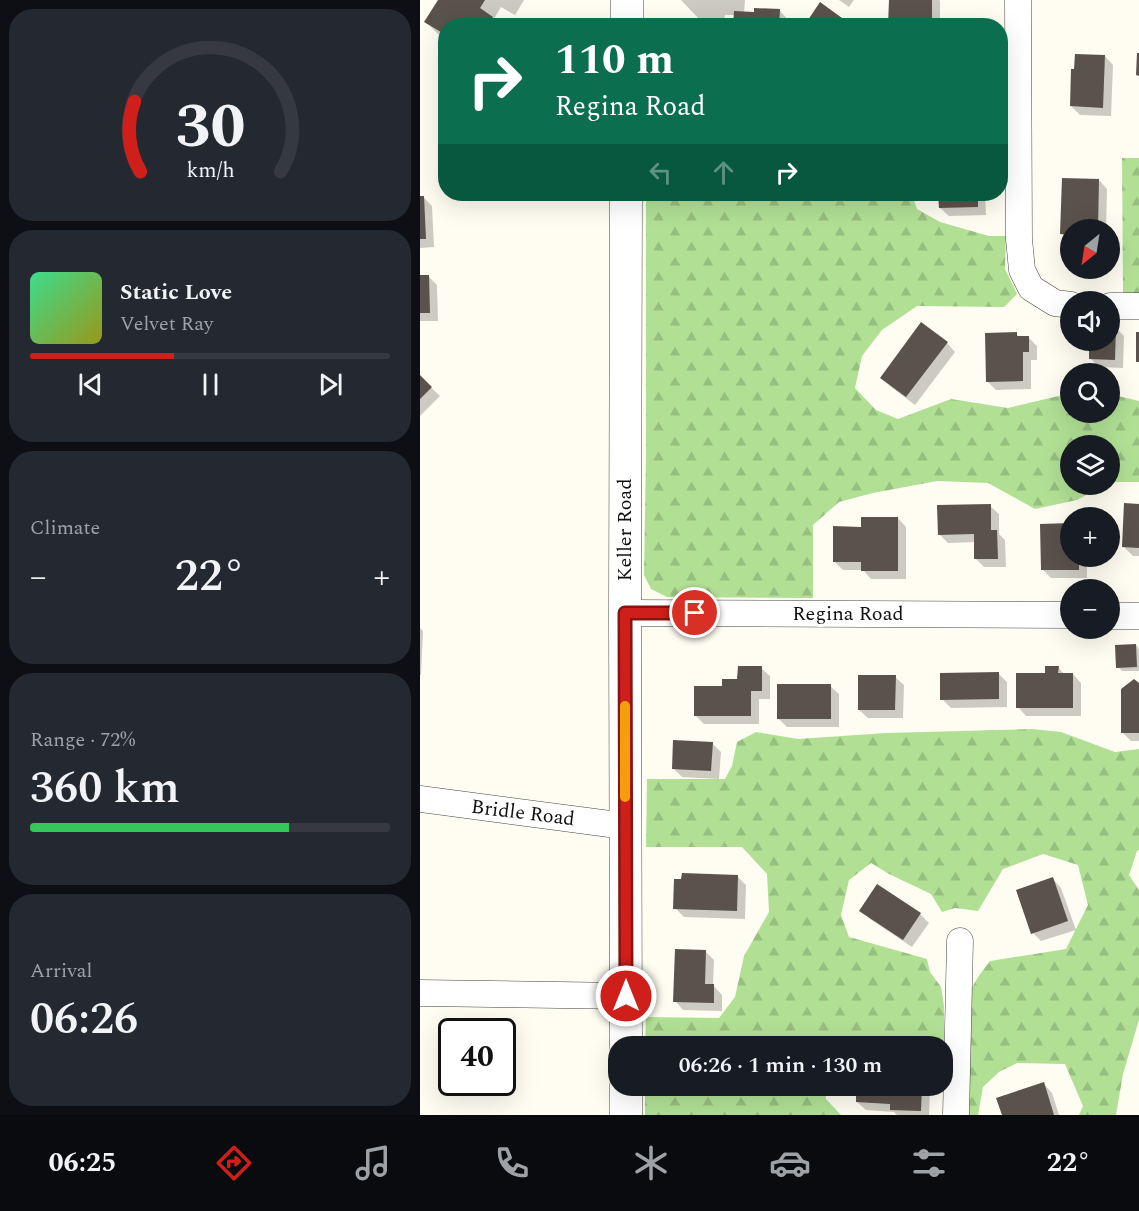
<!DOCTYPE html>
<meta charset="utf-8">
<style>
:root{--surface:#171b24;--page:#242831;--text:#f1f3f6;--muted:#9ea1a6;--line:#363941;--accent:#ce1f1a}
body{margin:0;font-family:Spectral,serif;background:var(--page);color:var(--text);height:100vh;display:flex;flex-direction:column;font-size:22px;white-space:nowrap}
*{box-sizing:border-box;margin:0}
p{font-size:20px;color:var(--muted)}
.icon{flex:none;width:33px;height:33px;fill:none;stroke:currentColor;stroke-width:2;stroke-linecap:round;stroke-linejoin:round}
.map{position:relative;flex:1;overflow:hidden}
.panel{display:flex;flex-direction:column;gap:9px;padding:9px;background:#0d0f14;width:420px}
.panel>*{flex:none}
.banner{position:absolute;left:18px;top:18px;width:570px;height:183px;border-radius:24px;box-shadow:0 6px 24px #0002;background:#0b6e4f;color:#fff;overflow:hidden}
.needle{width:39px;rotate:210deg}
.tools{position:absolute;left:640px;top:219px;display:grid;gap:12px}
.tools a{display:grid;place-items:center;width:60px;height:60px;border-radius:50%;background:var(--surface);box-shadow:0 6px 24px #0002;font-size:30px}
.speed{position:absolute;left:18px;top:1018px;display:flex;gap:12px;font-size:30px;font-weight:700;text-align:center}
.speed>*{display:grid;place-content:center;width:78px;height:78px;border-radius:50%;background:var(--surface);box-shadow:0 6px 24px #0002;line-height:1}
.speed .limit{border:3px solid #111;border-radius:9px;background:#fff;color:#111}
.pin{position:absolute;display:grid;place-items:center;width:51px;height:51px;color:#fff;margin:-26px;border:3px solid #fff;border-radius:50%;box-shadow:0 2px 6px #0007}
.me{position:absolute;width:66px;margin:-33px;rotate:0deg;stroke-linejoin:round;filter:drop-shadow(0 0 4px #0008)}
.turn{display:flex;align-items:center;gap:21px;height:126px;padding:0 18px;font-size:27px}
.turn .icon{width:78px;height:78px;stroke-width:2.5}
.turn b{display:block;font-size:42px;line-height:51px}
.lanes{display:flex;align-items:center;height:57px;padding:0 18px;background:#0003;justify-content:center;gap:30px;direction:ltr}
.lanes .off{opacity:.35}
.big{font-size:45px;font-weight:600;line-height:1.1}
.panel .tile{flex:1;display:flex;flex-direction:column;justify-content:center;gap:9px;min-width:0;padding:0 21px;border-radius:24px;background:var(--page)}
.panel .dial{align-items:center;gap:0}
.dial svg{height:156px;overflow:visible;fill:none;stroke:var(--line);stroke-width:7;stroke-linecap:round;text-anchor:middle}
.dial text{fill:var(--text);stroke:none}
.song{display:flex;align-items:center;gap:18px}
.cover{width:72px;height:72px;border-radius:9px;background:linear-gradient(135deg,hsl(150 70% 55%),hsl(60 70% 35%))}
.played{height:6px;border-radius:3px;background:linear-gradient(90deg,var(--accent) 40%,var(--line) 40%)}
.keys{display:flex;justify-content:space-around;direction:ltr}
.heat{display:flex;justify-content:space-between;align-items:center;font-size:33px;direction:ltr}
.charge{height:9px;border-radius:4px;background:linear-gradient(90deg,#34c759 72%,var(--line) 0)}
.trip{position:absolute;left:188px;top:1036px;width:345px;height:60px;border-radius:24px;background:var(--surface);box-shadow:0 6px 24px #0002;font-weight:600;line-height:60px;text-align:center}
.tabs{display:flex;height:96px;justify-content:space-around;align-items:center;background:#090b0e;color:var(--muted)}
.tabs .icon{width:42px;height:42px}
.tabs .current{color:var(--accent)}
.tabs b{font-size:27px;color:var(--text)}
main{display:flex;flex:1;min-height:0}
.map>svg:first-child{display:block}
.forest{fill:url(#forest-firs)}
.shadow{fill:#0003}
.building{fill:#5a524b}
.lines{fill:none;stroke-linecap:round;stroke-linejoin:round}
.minor-casing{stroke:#434343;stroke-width:27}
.tertiary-casing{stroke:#434343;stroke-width:33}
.minor{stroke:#fff;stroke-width:26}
.tertiary{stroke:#fff;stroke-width:32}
.route-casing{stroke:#861411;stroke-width:15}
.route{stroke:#ce1f1a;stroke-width:10}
.slow{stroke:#f59e0b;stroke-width:10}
.labels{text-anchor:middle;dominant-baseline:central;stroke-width:6;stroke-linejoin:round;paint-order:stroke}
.street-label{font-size:20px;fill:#101010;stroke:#fff}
</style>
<main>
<section class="panel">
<div class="tile dial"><svg viewBox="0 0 100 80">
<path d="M14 69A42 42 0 1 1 86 69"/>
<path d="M14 69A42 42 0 0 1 11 33" stroke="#ce1f1a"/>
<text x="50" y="56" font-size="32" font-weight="700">30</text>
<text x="50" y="72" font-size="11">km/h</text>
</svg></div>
<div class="tile">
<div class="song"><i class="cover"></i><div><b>Static Love</b><p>Velvet Ray</p></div></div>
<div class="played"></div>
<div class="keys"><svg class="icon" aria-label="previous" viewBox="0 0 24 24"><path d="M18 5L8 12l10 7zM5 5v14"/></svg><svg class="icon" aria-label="pause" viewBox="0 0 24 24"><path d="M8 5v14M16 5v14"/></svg><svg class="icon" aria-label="next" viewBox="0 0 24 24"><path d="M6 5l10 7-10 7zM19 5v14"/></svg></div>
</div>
<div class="tile"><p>Climate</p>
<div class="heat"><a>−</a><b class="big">22°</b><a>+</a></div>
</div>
<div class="tile"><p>Range · 72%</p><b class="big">360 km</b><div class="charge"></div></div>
<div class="tile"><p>Arrival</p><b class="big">06:26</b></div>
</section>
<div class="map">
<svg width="719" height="1115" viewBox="0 0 719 1115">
<defs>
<pattern id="forest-firs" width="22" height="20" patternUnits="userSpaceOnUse" patternTransform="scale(1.5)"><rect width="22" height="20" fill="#b1e095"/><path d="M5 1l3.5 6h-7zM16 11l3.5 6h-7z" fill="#97bf7f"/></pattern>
</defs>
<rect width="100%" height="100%" fill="#fffdf2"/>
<!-- forest -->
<path class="forest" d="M 581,54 L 588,54 L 587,138 L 581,138 Z
M 702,158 L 719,158 L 719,293 L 703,293 Z
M 226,194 L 492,194 L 497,209 L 520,222 L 569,236 L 586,236 L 585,269 L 597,294 L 584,307 L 497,306 L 462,330 L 442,356 L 435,388 L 456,410 L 478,419 L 531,399 L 588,408 L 651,393 L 651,412 L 690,412 L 690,394 L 719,401 L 719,482 L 690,482 L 690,446 L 651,446 L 651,484 L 685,485 L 657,500 L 615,509 L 568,483 L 517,481 L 453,493 L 419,502 L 393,525 L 393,598 L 247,597 L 231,589 L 224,575 L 226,455 Z
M 612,729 L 641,732 L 695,752 L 719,749 L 719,850 L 717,851 L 709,875 L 719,890 L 719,1020 L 703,1074 L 696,1115 L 659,1115 L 663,1106 L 645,1064 L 597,1063 L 579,1072 L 563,1087 L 558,1115 L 547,1115 L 550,991 L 558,977 L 570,961 L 646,949 L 668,905 L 658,865 L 623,854 L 583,869 L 558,911 L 535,908 L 522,912 L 511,894 L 469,874 L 451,863 L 429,880 L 421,915 L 429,937 L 507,959 L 510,972 L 521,987 L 524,1006 L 524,1061 L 522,1061 L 522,1047 L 225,1047 L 226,1017 L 299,1018 L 315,997 L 324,956 L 349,912 L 347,874 L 322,847 L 226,847 L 227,779 L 305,779 L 312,766 L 317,742 L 336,732 L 378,739 L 466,733 Z
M 225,1086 L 406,1086 L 406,1099 L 421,1115 L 225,1115 Z"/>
<!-- shadow -->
<path class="shadow" d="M 20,0 L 104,0 L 95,15 L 81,7 L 74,19 L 80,26 L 26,26 L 26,39 L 19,35 L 6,22 Z
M 261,0 L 325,0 L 324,13 L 359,10 L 374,26 L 315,26 L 315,15 L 305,15 L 304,20 L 280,20 Z
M 419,0 L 434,0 L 429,7 Z
M 470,0 L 519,0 L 520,1 L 520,26 L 470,26 Z
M 421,19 L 428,26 L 386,26 Z
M 685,56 L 693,65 L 691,116 L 660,115 L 651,106 Z
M 679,180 L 687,189 L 686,230 L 651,230 L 651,242 L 642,234 Z
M 520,194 L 565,194 L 566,215 L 529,216 L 520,208 Z
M 0,198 L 4,198 L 12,206 L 14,247 L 0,248 Z
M 0,277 L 9,277 L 17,285 L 18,321 L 0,321 Z
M 690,327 L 695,327 L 704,336 L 703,368 L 679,367 L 670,358 L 670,352 L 665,347 L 690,340 Z
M 596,333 L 600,338 L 608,337 L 617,346 L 617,360 L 611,360 L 611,389 L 576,390 L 567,381 Z
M 527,343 L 535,352 L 495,405 L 470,386 L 462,377 Z
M 0,377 L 20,396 L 0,416 Z
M 706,505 L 719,506 L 719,556 L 713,556 L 704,547 Z
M 570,506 L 579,514 L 579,534 L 585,540 L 586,567 L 564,567 L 556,559 L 555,542 L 528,543 L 519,534 Z
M 478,518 L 486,527 L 486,579 L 451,579 L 443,570 L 423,570 L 414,561 L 442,528 Z
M 651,524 L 651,556 L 667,556 L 667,578 L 631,578 L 623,570 Z
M 0,628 L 3,631 L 1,675 L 0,675 Z
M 716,645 L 719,649 L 719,671 L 702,671 L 698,667 Z
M 638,667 L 645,675 L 653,674 L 661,683 L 661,716 L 606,716 L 598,707 L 627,674 Z
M 341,668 L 350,676 L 350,699 L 339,699 L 339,724 L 284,724 L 275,715 L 304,688 Z
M 578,673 L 587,682 L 587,707 L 531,708 L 522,699 Z
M 475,677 L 484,685 L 483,718 L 448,718 L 439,710 Z
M 714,681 L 719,685 L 719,741 L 711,741 L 702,732 Z
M 410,686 L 419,694 L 419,727 L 367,727 L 358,718 Z
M 292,743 L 301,752 L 299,779 L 262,777 L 253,768 Z
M 317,876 L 326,885 L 325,919 L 264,917 L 255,908 Z
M 633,879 L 641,888 L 656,930 L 621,941 L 613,933 Z
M 441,911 L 500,914 L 509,923 L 492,947 L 450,919 Z
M 285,951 L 294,960 L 293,985 L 302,995 L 302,1011 L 263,1010 L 255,1001 Z
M 624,1084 L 632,1093 L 639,1115 L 583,1115 Z
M 438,1086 L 503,1086 L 510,1092 L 509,1115 L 477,1115 L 474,1112 L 446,1110 L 437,1102 Z"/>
<!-- building -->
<path class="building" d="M 18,0 L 65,0 L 60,8 L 73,17 L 67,26 L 26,26 L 26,35 L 4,22 Z
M 469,0 L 512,0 L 512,26 L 468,26 Z
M 400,2 L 422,18 L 419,22 L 423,26 L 384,26 Z
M 334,8 L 360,9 L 359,26 L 313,26 L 314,11 L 334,12 Z
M 717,53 L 719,53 L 719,76 L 716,75 Z
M 655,54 L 685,55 L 683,108 L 650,106 L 651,69 L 654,69 Z
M 642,178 L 679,179 L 678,230 L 651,230 L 651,235 L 640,234 Z
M 518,194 L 558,194 L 558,207 L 519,208 Z
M 0,196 L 4,196 L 6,239 L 0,239 Z
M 0,275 L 9,275 L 10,313 L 0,313 Z
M 501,322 L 528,342 L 486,397 L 460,378 Z
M 690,326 L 696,326 L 695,360 L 669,359 L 669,348 L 664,348 L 664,340 L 690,340 Z
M 597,332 L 597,336 L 609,336 L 609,352 L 603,352 L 603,381 L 566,382 L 565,333 Z
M 716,332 L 719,332 L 719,362 L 716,362 Z
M 0,375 L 12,387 L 0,399 Z
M 704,503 L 719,504 L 719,548 L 702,547 Z
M 571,504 L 571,530 L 577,530 L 578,559 L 554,559 L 554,534 L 518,535 L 517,505 Z
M 441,517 L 478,517 L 478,571 L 441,571 L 441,562 L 413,562 L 413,526 L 441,527 Z
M 651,523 L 651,556 L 659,556 L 659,570 L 621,570 L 620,524 Z
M 716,644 L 717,667 L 696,668 L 695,645 Z
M 318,666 L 342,666 L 342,691 L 331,691 L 331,716 L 274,716 L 274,686 L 302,686 L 302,679 L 317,679 Z
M 625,666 L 639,666 L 638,673 L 653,673 L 653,708 L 596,708 L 596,673 L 625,673 Z
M 579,672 L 579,699 L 520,700 L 520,673 Z
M 438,675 L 476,675 L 475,710 L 438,710 Z
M 714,679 L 719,683 L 719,733 L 701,733 L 701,689 Z
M 357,684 L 411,684 L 411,719 L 357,719 Z
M 253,740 L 293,742 L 291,771 L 252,769 Z
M 262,873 L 318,875 L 317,911 L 253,909 L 254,879 L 261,879 Z
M 633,877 L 648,921 L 611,934 L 596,890 Z
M 457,884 L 501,913 L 483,940 L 439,911 Z
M 255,949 L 286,950 L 285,984 L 294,984 L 294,1003 L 253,1002 Z
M 624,1082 L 634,1115 L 582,1115 L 576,1098 Z
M 436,1086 L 502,1086 L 501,1111 L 470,1110 L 470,1104 L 436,1102 Z"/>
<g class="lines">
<!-- minor casing -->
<g class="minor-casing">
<path id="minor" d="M 598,0 L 599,239 L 602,270 L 611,288 L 635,303 L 651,305
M 690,306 L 719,306
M 205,613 L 651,615
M 690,616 L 719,616
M 0,799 L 205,826
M 0,993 L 206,996
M 536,1115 L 540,941"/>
</g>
<!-- tertiary casing -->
<g class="tertiary-casing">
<path id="tertiary" d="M 207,26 L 207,0
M 206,1047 L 205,613 L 206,194
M 206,1086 L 206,1115"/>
</g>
<!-- minor -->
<use href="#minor" class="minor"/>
<!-- tertiary -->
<use href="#tertiary" class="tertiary"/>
</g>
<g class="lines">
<!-- route casing -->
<g class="route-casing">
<path id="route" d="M 206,996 L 205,613 L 275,613"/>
</g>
<!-- route -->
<use href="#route" class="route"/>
<!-- slow -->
<path class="slow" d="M 205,706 L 205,797"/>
</g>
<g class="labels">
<!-- street labels -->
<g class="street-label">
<text transform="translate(205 530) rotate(-90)">Keller Road</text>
<text x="428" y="614">Regina Road</text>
<text transform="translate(103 813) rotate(7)">Bridle Road</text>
</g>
</g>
</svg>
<div class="tools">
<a><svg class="needle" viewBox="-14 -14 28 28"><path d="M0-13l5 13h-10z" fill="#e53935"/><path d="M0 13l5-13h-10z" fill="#9ea1a6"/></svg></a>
<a><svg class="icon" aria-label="sound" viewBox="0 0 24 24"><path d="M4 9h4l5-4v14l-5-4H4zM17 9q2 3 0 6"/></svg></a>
<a><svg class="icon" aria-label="search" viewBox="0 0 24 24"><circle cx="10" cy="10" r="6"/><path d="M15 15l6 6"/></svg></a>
<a><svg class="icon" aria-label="layers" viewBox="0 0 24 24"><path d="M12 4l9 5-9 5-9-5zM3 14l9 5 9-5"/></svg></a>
<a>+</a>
<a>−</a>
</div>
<div class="speed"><div class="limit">40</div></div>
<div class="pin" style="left:275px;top:613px;background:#d93025"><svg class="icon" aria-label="arrive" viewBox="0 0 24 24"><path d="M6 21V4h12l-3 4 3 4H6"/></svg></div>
<svg class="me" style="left:206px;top:996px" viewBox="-20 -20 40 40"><circle r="17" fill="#ce1f1a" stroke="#fff" stroke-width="3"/><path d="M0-11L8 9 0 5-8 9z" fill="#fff"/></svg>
<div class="trip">06:26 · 1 min · 130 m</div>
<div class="banner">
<div class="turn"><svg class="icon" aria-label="right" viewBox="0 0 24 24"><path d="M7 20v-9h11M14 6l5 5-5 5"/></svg><div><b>110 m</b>Regina Road</div></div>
<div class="lanes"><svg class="icon off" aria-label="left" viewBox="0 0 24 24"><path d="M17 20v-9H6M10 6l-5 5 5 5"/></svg><svg class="icon off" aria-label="ahead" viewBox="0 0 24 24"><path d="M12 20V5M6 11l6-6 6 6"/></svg><svg class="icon" aria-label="right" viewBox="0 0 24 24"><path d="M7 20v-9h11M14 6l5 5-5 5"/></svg></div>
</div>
</div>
</main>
<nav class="tabs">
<b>06:25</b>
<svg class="icon current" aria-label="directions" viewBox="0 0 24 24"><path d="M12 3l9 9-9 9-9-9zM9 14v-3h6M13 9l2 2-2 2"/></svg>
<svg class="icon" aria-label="music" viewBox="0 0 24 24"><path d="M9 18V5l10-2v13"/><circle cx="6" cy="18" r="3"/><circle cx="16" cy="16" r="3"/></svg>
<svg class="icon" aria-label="phone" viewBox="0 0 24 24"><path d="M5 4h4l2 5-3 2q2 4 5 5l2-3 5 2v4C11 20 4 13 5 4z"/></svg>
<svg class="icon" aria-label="climate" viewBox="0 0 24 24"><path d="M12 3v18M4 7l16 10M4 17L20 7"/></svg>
<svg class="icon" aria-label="car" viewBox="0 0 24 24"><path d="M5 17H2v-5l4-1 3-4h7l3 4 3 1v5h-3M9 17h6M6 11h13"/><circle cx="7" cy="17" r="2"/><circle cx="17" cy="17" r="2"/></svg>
<svg class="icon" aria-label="filters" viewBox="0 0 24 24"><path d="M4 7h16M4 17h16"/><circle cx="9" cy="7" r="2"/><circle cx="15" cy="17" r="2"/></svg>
<b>22°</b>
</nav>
